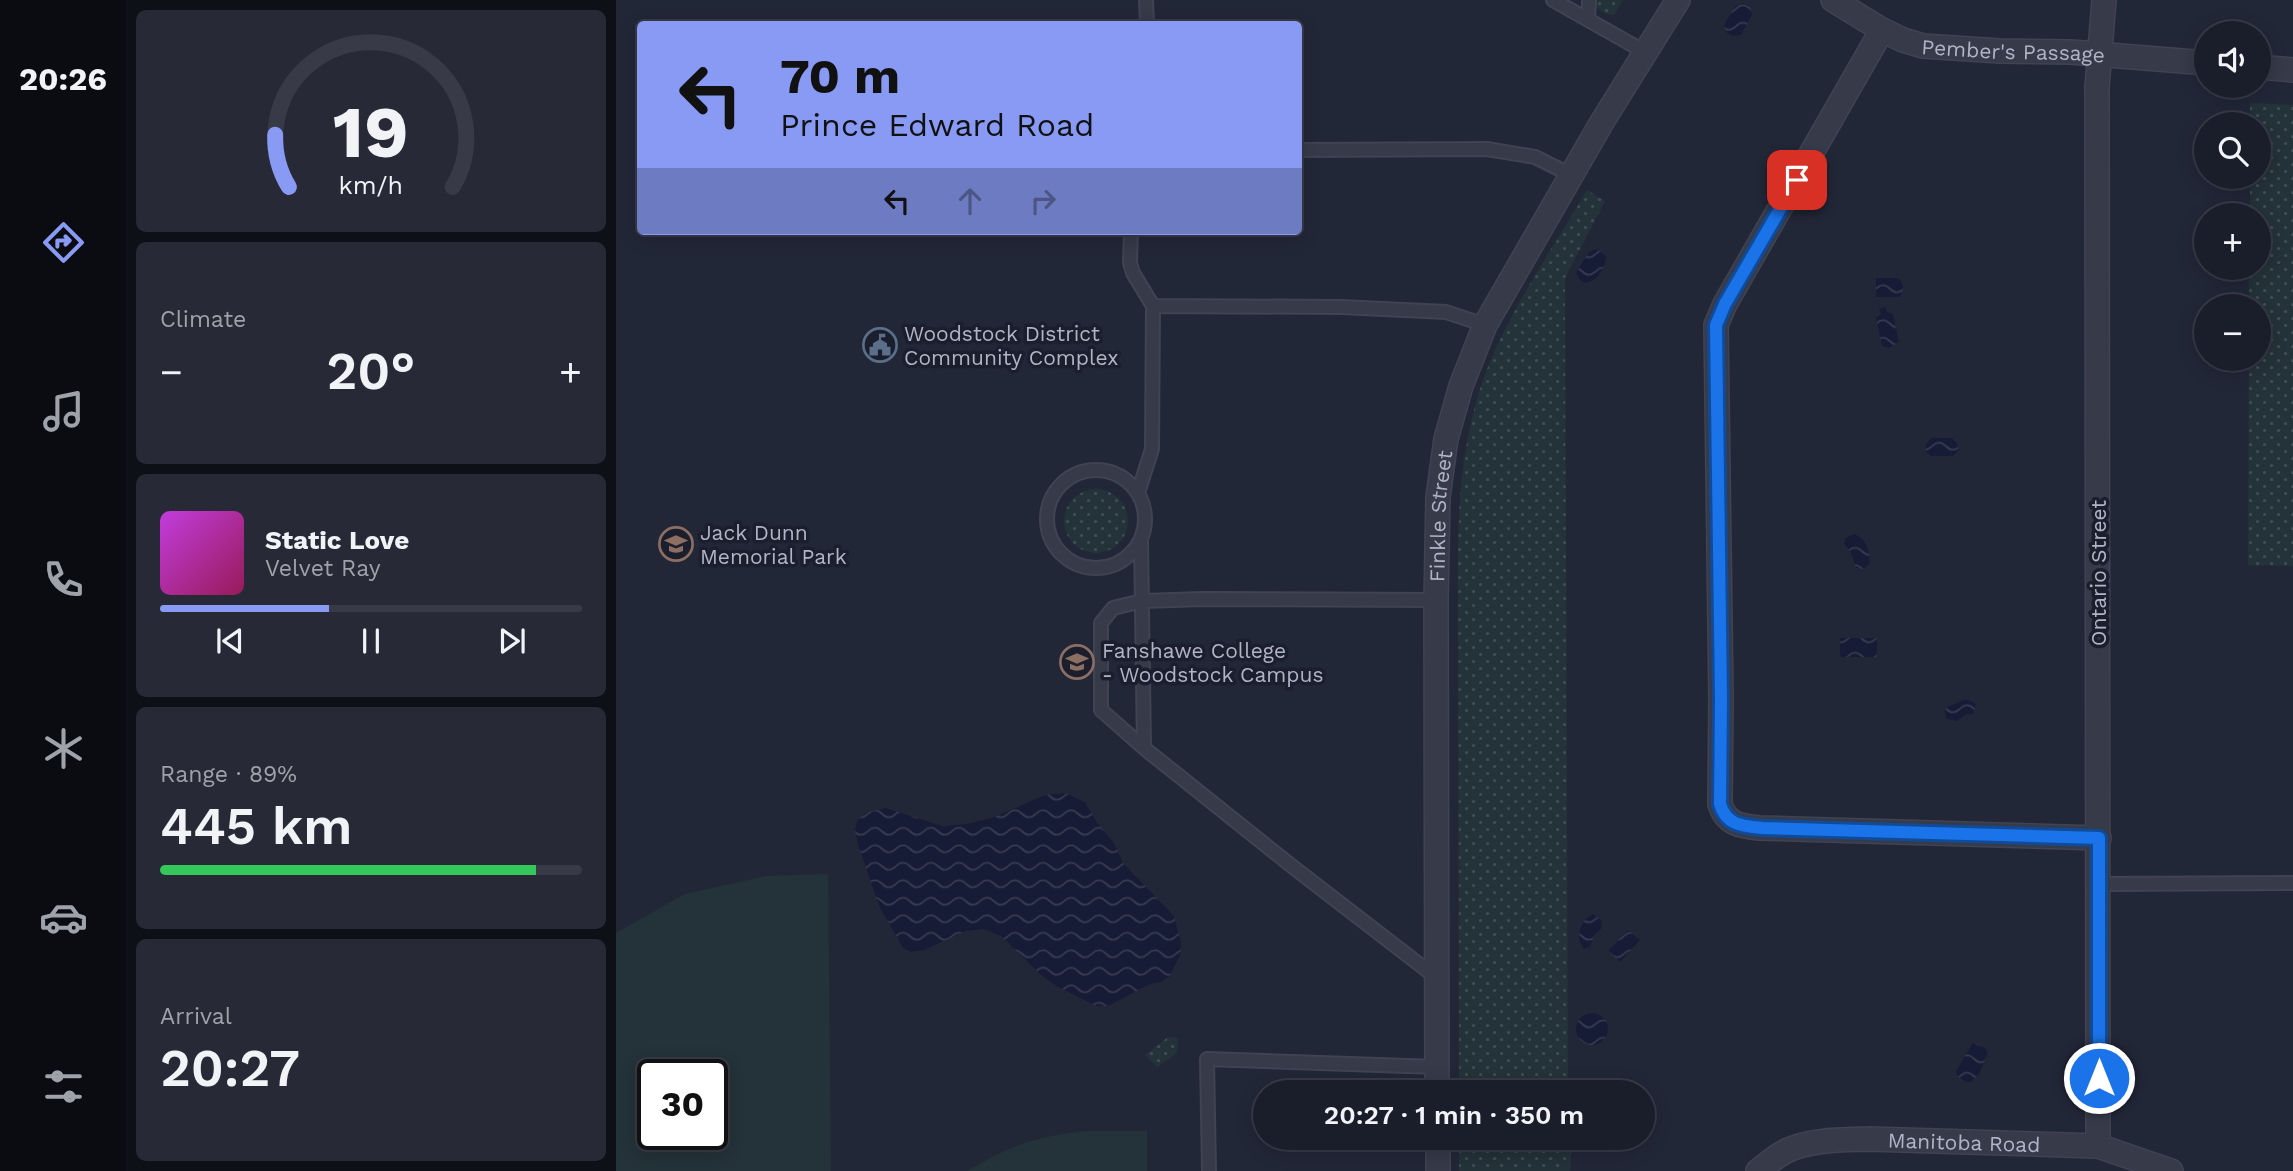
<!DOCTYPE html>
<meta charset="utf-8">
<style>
:root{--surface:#1a1d2a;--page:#272a36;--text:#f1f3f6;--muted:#9fa2a8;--line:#383b47;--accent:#889af3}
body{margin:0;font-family:"Work Sans",sans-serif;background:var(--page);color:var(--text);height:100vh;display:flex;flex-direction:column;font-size:26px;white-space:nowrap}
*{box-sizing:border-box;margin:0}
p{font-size:23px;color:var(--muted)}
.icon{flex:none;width:38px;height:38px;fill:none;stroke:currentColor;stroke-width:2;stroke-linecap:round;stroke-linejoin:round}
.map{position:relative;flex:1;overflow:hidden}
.panel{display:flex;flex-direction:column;gap:10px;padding:10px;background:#0e1017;width:490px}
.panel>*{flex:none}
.guide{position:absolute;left:21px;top:21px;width:665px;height:214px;border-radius:7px;box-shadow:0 4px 18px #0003,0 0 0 2px var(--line);background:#889af3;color:#111;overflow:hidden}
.tools{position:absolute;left:1578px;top:21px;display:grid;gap:14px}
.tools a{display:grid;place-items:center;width:77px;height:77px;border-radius:50%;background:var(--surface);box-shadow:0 4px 18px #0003,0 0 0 2px var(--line);font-size:35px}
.speed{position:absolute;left:21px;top:1059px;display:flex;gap:14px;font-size:35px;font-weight:700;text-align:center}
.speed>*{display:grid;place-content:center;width:91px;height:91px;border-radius:50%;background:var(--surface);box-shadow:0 4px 18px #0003,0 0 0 2px var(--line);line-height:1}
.speed .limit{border:4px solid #111;border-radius:10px;background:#fff;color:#111}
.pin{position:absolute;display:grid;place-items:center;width:60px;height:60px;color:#fff;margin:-30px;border-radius:14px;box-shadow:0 4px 10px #0006}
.me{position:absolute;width:77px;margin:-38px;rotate:0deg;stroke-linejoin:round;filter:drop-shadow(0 0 5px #0008)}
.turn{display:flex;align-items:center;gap:24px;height:147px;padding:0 28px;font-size:32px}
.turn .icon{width:91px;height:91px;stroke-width:2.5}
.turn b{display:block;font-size:49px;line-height:60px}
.lanes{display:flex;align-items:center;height:66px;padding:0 28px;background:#0003;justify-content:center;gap:35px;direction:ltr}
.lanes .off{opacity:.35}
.big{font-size:52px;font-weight:600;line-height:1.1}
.panel .card{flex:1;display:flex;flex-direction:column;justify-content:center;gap:10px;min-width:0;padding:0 24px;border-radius:10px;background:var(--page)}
.panel .dial{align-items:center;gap:0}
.dial svg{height:182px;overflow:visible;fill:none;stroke:var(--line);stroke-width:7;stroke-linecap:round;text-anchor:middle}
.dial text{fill:var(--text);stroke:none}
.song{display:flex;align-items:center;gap:21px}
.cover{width:84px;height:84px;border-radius:10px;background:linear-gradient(135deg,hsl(290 70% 55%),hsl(330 70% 35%))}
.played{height:7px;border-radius:4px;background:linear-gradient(90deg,var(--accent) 40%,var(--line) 40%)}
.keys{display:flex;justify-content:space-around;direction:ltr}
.heat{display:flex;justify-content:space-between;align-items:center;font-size:38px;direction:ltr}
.charge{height:10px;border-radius:5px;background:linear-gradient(90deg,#34c759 89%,var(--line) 0)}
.trip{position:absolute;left:637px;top:1080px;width:402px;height:70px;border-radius:35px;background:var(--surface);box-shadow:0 4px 18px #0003,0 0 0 2px var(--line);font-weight:600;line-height:70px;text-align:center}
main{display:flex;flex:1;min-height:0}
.menu{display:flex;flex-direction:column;width:126px;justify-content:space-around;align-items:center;background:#0a0c11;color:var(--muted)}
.menu .icon{width:49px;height:49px}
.menu .selected{color:var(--accent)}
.menu b{font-size:32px;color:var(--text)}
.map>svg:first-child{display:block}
.green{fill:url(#green-dots)}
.pitch{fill:#243239;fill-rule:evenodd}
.water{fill:url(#water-waves)}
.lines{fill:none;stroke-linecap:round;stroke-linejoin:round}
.lane-casing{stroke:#3f4352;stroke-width:16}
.street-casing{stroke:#3f4352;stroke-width:26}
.lane{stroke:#363a49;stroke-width:12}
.street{stroke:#363a49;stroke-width:23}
.route-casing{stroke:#114b97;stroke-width:18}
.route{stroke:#1a73e8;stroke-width:12}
.labels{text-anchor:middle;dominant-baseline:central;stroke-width:7;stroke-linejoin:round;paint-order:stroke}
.street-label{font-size:21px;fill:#b1b4c5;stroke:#1b1f2d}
.poi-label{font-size:21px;fill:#b1b4c5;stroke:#1b1f2d;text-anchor:start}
</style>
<main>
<nav class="menu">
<b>20:26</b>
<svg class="icon selected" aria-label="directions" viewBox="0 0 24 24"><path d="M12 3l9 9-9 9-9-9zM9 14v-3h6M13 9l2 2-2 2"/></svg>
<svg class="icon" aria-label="music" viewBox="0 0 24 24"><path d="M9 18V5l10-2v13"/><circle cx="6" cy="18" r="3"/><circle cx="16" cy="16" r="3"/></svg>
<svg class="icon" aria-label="phone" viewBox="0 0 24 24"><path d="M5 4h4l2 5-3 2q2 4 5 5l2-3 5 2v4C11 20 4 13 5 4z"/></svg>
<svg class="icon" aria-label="climate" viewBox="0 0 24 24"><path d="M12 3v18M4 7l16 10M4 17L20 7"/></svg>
<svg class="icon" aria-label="car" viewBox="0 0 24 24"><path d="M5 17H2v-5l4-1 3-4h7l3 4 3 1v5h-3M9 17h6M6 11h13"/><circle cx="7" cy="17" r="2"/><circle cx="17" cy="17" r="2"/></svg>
<svg class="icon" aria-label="filters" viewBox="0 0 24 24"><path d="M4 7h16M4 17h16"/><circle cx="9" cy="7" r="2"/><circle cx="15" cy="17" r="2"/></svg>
</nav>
<section class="panel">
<div class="card dial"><svg viewBox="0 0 100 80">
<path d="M14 69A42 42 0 1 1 86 69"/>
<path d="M14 69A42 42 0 0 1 8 46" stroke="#889af3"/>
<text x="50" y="56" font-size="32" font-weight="700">19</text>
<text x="50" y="72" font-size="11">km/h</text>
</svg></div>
<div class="card"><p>Climate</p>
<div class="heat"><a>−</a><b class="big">20°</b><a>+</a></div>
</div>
<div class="card">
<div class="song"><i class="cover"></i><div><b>Static Love</b><p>Velvet Ray</p></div></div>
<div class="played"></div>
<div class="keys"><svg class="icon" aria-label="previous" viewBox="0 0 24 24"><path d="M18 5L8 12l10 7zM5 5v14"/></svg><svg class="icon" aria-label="pause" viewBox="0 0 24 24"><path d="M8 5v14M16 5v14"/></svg><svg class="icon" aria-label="next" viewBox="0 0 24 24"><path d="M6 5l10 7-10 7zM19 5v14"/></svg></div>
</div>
<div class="card"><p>Range · 89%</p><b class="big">445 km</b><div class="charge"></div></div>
<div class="card"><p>Arrival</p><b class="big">20:27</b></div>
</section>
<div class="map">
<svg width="1677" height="1171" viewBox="0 0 1677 1171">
<defs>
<pattern id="green-dots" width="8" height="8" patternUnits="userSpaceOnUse" patternTransform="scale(1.75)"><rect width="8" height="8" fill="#243239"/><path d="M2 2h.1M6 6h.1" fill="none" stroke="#414d54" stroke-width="1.8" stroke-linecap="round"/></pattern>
<pattern id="water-waves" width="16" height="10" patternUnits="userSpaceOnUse" patternTransform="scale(1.75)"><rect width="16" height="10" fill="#161c35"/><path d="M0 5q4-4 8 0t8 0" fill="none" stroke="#363b51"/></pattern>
</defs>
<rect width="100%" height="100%" fill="#222738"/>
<!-- green -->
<path class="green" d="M 968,0 L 1007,0 L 998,15 L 990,14 Z
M 1634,103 L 1677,105 L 1677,566 L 1632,565 L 1633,359 L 1643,359 L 1643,306 L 1633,306 L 1633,268 L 1643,268 L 1643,215 L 1634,215 L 1634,177 L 1643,177 L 1643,124 L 1634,124 Z
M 971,190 L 989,201 L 949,278 L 952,1092 L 843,1092 L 842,564 C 842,504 846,444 865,386 C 888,317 935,252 971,190 Z
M448 521a32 32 0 1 1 64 0a32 32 0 1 1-64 0Z
M 552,1037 L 562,1038 L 561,1053 L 541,1067 L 529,1055 Z
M 843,1138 L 956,1138 L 954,1171 L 843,1171 Z"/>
<!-- pitch -->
<path class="pitch" d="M 212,874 L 215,1171 L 0,1171 L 0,933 L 69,894 L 150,876 ZM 37,1074 L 96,1074 L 96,1134 L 37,1134 Z
M 472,1131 L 531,1131 L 531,1171 L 351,1171 C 394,1146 422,1135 472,1131 Z"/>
<!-- water -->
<path class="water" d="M 1127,3 L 1134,7 L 1136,15 L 1125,35 L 1118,36 L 1111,33 L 1108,25 L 1119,6 Z
M 981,249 L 990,256 C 990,267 981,282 969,283 L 964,280 L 960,273 L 973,252 Z
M 1260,278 L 1283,278 C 1288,286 1289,290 1283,297 L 1260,297 Z
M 1270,307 L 1271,312 L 1277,314 L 1283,342 L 1273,348 L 1266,346 L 1260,318 L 1265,314 L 1263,309 Z
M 1315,438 L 1336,438 L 1341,443 L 1342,451 L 1337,456 L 1315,456 L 1310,452 L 1310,444 Z
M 1238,534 C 1252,539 1253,551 1254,563 L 1248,569 L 1240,568 L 1234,551 L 1228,544 L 1229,538 Z
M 1224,638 L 1261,638 L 1261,657 L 1224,657 Z
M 1348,700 L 1353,700 L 1360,704 L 1357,714 L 1349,715 L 1341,721 L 1330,719 L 1329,712 L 1331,707 Z
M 450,793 L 469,802 L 480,821 L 498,843 L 507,863 L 558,916 L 565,943 L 564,956 L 553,977 L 545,982 L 534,984 L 492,1006 L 480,1006 L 440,986 L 424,974 L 385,936 L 368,929 L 350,931 L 308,950 L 294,952 L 287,948 L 263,906 L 242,845 L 239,830 L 241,821 L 249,813 L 270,808 L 326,826 L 351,824 L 378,817 L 429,795 Z
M 977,914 L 986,921 L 985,929 L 978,935 L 974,947 L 968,949 C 958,938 964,920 977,914 Z
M 1012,930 L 1024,940 L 1004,962 L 992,951 Z
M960 1029a16 16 0 1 1 32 0a16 16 0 1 1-32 0Z
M 1357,1043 L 1369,1048 L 1372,1053 L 1363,1074 L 1355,1082 L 1350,1082 L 1341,1076 L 1340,1071 Z"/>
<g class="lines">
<!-- lane casing -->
<g class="lane-casing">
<path id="lane" d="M 530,0 L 531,24
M 937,0 L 1029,52
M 972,20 L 973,0
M 682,150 L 871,149 L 919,157 L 955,175
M 515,231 L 514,263 L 517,273 L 537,306 L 536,449 L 522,493
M 537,306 L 725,307 L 830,312 L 869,325
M431 519a49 49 0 1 1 98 0a49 49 0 1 1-98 0Z
M 525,540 L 528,748
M 820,600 L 588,599 L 526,601 L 497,608 L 485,623 L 485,710 L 528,748 L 677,867 L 821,978
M 1484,884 L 1677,883
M 593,1171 L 591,1059 L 821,1067"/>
</g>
<!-- street casing -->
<g class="street-casing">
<g id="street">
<path id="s1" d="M 1217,0 L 1266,30 L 1287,40 L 1307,46 L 1384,51 L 1455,52 L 1591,63"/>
<path d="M 1266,30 L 1109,304 L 1100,325 L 1105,699 L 1104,804 C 1110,824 1124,826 1143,828 L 1483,838"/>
<path d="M 1643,67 L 1677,70"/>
<path id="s2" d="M 821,1092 L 820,600 L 822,497 L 830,439 L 845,386 L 869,325 L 986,122 L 1062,0"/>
<path d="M 822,1138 L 822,1171"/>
<path d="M 1482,1146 L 1481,87 L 1488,0"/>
<path id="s3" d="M 1142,1171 C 1151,1164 1160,1156 1170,1151 C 1195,1139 1227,1140 1254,1139 L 1482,1146 L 1555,1171"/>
</g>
</g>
<!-- lane -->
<use href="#lane" class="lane"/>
<!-- street -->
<use href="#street" class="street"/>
</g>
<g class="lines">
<!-- route casing -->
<g class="route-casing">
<path id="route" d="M 1181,180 L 1109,304 L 1100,325 L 1105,699 L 1104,804 C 1110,825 1126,826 1146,828 L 1483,838 L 1483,1078"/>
</g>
<!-- route -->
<use href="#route" class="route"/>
</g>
<!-- icons -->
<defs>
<g id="civic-ring" transform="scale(1.75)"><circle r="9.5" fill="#1b1f2d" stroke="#5c6f8a" stroke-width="1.5"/><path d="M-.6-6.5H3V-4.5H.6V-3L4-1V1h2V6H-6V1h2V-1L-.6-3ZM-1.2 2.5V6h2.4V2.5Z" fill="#5c6f8a"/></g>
<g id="university-ring" transform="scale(1.75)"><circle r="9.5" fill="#1b1f2d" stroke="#8d6e63" stroke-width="1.5"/><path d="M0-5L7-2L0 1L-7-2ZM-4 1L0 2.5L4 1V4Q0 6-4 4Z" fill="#8d6e63"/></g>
</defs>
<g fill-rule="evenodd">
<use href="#civic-ring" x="264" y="345"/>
<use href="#university-ring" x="60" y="544"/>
<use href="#university-ring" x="461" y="662"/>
</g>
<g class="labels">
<!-- street labels -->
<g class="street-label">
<text stroke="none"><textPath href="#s1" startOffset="192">Pember's Passage</textPath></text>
<text stroke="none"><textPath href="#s2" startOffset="576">Finkle Street</textPath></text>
<text transform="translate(1482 573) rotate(-90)">Ontario Street</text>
<text stroke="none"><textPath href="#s3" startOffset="214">Manitoba Road</textPath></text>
</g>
<!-- poi labels -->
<g class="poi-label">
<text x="288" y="333">Woodstock District<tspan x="288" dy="24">Community Complex</tspan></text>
<text x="84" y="532">Jack Dunn<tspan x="84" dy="24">Memorial Park</tspan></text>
<text x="486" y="650">Fanshawe College<tspan x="486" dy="24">- Woodstock Campus</tspan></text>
</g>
</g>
</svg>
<div class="tools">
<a><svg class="icon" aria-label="sound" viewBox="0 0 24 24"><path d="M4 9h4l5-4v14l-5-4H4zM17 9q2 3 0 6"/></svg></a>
<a><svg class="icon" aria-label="search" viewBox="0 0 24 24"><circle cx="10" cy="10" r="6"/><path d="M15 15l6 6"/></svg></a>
<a>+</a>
<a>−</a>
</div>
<div class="speed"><div class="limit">30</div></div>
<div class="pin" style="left:1181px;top:180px;background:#d93025"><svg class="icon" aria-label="arrive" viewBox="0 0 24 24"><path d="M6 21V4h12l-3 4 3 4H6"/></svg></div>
<svg class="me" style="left:1483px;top:1078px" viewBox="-20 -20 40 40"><circle r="17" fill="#1a73e8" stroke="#fff" stroke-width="3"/><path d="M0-11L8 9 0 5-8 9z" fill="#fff"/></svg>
<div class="trip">20:27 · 1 min · 350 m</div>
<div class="guide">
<div class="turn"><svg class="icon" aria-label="left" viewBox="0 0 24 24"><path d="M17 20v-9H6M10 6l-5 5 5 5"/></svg><div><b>70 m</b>Prince Edward Road</div></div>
<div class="lanes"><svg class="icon" aria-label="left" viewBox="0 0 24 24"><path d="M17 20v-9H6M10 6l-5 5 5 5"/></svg><svg class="icon off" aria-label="ahead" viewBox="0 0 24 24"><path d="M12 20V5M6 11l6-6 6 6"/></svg><svg class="icon off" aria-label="right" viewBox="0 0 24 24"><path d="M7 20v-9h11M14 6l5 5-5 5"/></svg></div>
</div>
</div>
</main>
